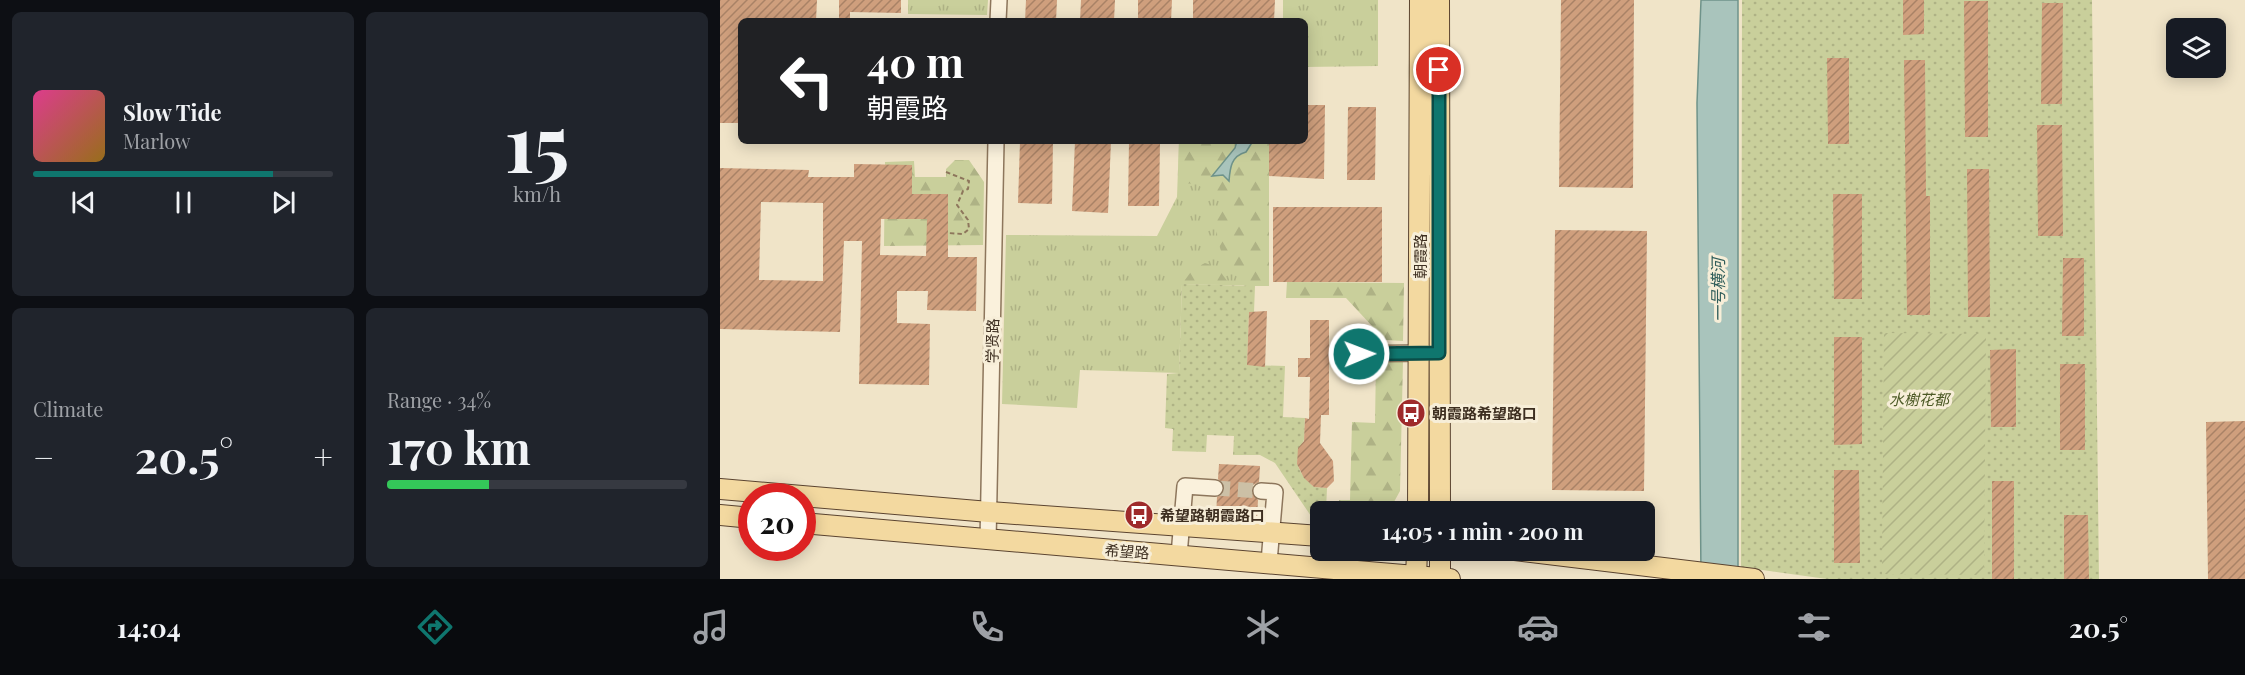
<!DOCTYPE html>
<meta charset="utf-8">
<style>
:root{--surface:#171b24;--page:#20242c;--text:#f1f3f6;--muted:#9ea1a6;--line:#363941;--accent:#0f766e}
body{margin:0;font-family:"Playfair Display","Noto Sans SC",serif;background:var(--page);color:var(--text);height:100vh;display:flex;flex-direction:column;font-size:22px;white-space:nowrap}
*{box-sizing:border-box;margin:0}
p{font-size:20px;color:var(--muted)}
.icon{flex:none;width:33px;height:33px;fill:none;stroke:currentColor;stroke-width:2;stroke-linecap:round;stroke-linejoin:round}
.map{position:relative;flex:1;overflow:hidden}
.drawer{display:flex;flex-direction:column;gap:12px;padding:12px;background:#0d0f14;width:720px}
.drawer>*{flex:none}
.guide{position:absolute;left:18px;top:18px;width:570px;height:126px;border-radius:9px;box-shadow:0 3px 15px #0003;background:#202124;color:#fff;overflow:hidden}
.buttons{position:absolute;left:1446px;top:18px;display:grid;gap:12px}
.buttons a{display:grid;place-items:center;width:60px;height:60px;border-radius:9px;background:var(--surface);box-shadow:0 3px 15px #0003;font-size:30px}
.speed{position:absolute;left:18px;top:483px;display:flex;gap:12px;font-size:30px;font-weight:700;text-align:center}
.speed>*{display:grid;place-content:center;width:78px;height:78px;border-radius:50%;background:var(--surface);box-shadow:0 3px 15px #0003;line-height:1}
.speed .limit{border:9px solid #d22;background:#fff;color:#111}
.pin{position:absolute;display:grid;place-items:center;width:51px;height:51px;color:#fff;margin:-26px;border:3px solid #fff;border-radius:50%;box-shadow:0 2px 6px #0007}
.me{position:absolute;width:66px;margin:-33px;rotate:89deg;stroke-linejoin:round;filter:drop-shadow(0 0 4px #0008)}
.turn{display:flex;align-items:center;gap:21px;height:126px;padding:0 30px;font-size:27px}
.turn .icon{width:78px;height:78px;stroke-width:2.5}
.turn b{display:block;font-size:42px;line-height:51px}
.big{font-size:45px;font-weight:700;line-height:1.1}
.drawer .tile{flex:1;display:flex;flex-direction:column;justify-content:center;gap:9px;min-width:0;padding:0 21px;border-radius:9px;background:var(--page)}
.drawer .dial{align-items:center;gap:0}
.dial b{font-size:78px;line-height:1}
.song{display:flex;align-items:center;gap:18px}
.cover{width:72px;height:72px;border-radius:9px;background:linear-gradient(135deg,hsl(330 70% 55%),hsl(40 70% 35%))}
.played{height:6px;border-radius:3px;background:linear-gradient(90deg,var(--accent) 80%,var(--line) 80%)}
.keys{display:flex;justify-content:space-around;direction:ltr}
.heat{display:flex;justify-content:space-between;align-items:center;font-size:33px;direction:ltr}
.charge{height:9px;border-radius:4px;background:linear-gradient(90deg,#34c759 34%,var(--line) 0)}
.drawer .tiles{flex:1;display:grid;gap:12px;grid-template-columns:repeat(2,1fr)}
.trip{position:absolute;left:590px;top:501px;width:345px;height:60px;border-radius:9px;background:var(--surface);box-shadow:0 3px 15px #0003;font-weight:700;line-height:60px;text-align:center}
.tab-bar{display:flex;height:96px;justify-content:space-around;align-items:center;background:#090b0e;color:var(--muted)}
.tab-bar .icon{width:42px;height:42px}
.tab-bar .current{color:var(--accent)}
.tab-bar b{font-size:27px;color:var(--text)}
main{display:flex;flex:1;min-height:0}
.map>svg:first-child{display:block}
.grass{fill:url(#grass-tufts)}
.forest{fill:url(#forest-firs)}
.park{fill:url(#park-dots)}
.garden{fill:url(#garden-furrows)}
.water{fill:#a9c4bc;stroke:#6f938a;stroke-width:1.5}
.building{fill:url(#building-hatch);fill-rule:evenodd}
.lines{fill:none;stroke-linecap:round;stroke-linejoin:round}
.minor-tunnel{stroke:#ccc0a6;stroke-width:15;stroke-dasharray:15 8;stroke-linecap:butt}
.minor-casing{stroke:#8d765c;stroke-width:18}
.major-casing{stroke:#5b4430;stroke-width:22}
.path{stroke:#8d765c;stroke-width:2;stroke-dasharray:4.5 3;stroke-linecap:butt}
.minor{stroke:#faf1dc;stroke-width:15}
.major{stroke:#f3d9a0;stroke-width:20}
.route-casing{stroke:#0a4d48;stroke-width:15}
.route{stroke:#0f766e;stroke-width:10}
.labels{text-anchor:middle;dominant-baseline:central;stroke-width:6;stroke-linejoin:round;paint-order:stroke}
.street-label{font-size:15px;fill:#3d2e20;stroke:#f7eed8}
.park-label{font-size:15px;font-style:italic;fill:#4d5a26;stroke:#f7eed8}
.poi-label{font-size:15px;font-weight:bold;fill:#3d2e20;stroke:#f7eed8;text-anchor:start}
.water-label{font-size:16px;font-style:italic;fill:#2f5d5a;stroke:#f7eed8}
</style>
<main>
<section class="drawer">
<div class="tiles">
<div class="tile">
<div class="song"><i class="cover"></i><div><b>Slow Tide</b><p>Marlow</p></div></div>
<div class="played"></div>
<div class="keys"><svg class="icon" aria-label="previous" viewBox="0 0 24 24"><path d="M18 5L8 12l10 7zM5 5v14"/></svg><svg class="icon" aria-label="pause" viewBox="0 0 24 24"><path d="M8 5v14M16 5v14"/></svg><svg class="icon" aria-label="next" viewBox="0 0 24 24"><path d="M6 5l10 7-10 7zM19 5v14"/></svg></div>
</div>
<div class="tile dial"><b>15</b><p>km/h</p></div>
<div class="tile"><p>Climate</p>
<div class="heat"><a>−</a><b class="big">20.5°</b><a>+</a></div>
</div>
<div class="tile"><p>Range · 34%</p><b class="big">170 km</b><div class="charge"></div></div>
</div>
</section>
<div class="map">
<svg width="1525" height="579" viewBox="0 0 1525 579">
<defs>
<pattern id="grass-tufts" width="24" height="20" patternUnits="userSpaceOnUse" patternTransform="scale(1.5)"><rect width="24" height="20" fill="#c9cf9b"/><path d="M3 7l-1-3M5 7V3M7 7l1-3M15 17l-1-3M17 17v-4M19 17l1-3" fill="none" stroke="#aeb285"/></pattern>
<pattern id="forest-firs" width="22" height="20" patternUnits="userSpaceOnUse" patternTransform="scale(1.5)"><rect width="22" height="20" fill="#c9cf9b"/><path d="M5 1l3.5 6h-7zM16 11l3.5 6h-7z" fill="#aeb285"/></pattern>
<pattern id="park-dots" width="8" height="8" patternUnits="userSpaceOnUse" patternTransform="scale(1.5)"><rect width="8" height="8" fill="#c9cf9b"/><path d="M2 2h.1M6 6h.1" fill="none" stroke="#aeb285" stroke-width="1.8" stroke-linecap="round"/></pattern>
<pattern id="garden-furrows" width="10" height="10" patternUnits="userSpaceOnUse" patternTransform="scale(1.5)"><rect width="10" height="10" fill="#c9cf9b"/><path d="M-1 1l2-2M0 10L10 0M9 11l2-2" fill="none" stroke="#aeb285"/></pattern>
<pattern id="building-hatch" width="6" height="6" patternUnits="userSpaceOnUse" patternTransform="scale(1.5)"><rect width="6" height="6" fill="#cf9f7d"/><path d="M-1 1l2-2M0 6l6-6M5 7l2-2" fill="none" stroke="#a98266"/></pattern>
</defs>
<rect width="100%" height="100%" fill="#f0e4c8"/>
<!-- grass -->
<path class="grass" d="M 188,0 L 268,0 L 267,15 L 188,14 Z
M 563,0 L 658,0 L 658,66 L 585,67 L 585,21 L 563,21 Z
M 459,141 L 549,141 L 549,286 L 462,284 L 459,373 L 360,370 L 357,408 L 282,404 L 286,235 L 437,236 L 457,197 Z"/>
<!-- forest -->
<path class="forest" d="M 459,141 L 517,141 L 515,148 L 492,176 L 503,175 L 509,180 C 510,167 512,156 526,152 L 533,141 L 549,141 L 549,286 L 525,286 C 498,256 492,238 500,197 L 493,196 L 477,184 L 458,183 Z
M 235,160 L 249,160 L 264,182 L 263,245 L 164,246 L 165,162 L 194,161 L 195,177 L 226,177 L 226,169 Z
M 485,263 L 497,267 L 510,285 L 462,284 L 473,269 Z
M 567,282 L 684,283 L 683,341 L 665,340 L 626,298 L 566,298 Z
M 656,361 L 683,361 L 680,491 L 669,511 L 619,512 L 619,500 L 630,500 L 632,422 L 655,423 Z"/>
<!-- park -->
<path class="park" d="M 1022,0 L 1372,0 L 1379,579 L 1107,579 L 1021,567 Z
M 462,284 L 535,286 L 534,312 L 529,312 L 527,365 L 565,366 L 563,417 L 585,418 C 584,425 586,436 583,442 C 573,463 577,471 594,487 L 607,488 L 606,511 L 600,512 L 600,522 L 595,522 L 555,463 L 540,455 L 513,455 L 514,436 L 487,435 L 486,452 L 452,451 L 453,429 L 445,428 L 447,374 L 459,373 Z"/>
<!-- garden -->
<path class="garden" d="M 1164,333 L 1266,334 L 1264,575 L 1162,574 Z"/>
<!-- water -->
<path class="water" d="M 981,0 L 1018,0 L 1018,579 L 981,579 L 977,103 Z
M 517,141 L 533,141 L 526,152 C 511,156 510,168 509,181 L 503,175 L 492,176 L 515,148 Z"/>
<!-- building -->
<path class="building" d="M 0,0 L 97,0 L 96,21 L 21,21 L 21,123 L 0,123 Z
M 119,0 L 181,0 L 181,13 L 130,12 L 130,21 L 119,21 Z
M 306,0 L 337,0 L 336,21 L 305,21 Z
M 361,0 L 395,0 L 394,21 L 360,21 Z
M 418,0 L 452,0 L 451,21 L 418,21 Z
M 473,0 L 555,0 L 554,21 L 473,21 Z
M 841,0 L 914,0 L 913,188 L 839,187 Z
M 1183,0 L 1204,0 L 1204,34 L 1183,35 Z
M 1244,1 L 1268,1 L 1268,137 L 1245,137 Z
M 1322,3 L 1343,3 L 1342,104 L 1321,104 Z
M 1107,58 L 1129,58 L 1129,144 L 1108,144 Z
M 1184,60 L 1205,60 L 1206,196 L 1210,196 L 1210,315 L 1187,315 Z
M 585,105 L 605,105 L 604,179 L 549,176 L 549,141 L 585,141 Z
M 628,107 L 656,107 L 655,180 L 627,180 Z
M 1317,125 L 1342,125 L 1343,236 L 1318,236 Z
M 300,141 L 333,141 L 332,204 L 298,203 Z
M 355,141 L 391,141 L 388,213 L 352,211 Z
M 409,141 L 440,141 L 439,206 L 408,206 Z
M 134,164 L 192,165 L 192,194 L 228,194 L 228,257 L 257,257 L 256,311 L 207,310 L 208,291 L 177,291 L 177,323 L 210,324 L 209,385 L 139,384 L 142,241 L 124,241 L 120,332 L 0,329 L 0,168 L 89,170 L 88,177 L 134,177 ZM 41,202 L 103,203 L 103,281 L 39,280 ZM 161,219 L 207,219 L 206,256 L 160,255 Z
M 1247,169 L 1269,169 L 1270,317 L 1248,317 Z
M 1113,194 L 1142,194 L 1142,299 L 1114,299 Z
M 553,207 L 662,207 L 662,282 L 553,282 Z
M 835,230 L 927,231 L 924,491 L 832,490 Z
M 1343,258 L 1364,258 L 1364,336 L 1342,336 Z
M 547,311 L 545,367 L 527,365 L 529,312 Z
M 590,320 L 609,320 L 609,415 L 601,415 L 600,443 L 613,461 L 614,481 L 607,488 L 594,487 L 584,478 L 577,464 L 578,448 L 584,441 L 585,418 L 589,419 L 590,377 L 578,377 L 578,358 L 590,358 Z
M 1114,337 L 1142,337 L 1142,444 L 1114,445 Z
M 1296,349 L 1296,427 L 1271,427 L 1270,350 Z
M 1340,364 L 1365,364 L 1365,450 L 1340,450 Z
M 1525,421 L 1525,579 L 1488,579 L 1486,422 Z
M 499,464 L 540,466 L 539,482 L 533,485 L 531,491 L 538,500 L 537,518 L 496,516 L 497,497 L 503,494 L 505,488 L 498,479 Z
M 1114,470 L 1139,470 L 1140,563 L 1114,563 Z
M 1272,481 L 1294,481 L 1294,579 L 1272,579 Z
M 1344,515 L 1368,515 L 1369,579 L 1344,579 Z"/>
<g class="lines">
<!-- minor-tunnel -->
<path class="minor-tunnel" d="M 495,488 L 541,491"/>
<!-- minor casing -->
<g class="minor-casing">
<path id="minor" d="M 278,21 L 279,0
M 619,354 L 707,353
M 541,491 L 555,492 L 549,562
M 268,541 L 276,141
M 459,555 L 465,486 L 495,488"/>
</g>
<!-- major casing -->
<g class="major-casing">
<path id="major" d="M 719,0 L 720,512
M 0,489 L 269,512 L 600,536
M 698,512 L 700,0
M 0,515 L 32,518
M 82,523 L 730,579
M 795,550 L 1034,579
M 696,579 L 697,550
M 720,579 L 720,550"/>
</g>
<!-- path -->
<path class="path" d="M 226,172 L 249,181 L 248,189 L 243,191 L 237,205 L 248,220 L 249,229 L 243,234 L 228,233"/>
<!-- minor -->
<use href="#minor" class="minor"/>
<!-- major -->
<use href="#major" class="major"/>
</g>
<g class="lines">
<!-- route casing -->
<g class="route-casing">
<path id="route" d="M 639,354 L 719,353 L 719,70"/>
</g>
<!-- route -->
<use href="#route" class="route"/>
</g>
<!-- icons -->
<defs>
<g id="bus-disc" transform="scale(1.5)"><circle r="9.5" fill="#9e2a2b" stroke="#f7eed8"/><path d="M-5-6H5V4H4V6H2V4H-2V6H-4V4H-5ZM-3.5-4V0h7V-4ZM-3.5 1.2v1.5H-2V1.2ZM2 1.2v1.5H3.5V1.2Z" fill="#fff"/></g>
</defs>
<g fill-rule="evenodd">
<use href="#bus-disc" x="691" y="413"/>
<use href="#bus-disc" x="419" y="515"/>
</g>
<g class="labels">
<!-- street labels -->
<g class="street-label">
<text transform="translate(700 256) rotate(-90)">朝霞路</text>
<text transform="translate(272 341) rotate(-89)">学贤路</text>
<text transform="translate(407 551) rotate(4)">希望路</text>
</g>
<!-- park labels -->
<g class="park-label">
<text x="1199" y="399">水榭花都</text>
</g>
<!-- poi labels -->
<g class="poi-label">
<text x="712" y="413">朝霞路希望路口</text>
<text x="440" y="515">希望路朝霞路口</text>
</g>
<!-- water labels -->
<g class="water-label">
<text transform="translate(997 290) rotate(-90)">一号横河</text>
</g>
</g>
</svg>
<div class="buttons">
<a><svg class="icon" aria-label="layers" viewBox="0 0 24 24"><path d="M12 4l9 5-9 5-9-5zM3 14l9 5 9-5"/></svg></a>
</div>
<div class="speed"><div class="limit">20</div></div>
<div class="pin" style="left:719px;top:70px;background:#d93025"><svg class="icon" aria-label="arrive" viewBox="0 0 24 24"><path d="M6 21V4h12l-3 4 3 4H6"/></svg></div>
<svg class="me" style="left:639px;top:354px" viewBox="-20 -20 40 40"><circle r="17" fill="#0f766e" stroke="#fff" stroke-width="3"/><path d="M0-11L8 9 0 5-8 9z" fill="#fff"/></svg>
<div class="trip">14:05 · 1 min · 200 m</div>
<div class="guide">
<div class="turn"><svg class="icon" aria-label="left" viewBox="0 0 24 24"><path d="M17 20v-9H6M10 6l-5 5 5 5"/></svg><div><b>40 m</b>朝霞路</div></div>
</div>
</div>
</main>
<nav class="tab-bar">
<b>14:04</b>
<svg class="icon current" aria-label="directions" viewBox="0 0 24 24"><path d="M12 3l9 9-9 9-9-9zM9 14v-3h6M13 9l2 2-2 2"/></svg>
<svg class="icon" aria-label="music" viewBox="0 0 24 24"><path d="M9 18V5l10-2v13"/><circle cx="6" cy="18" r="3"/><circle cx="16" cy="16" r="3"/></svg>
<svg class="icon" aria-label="phone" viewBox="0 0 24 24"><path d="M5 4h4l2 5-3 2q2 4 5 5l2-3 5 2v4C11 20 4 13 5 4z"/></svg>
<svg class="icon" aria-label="climate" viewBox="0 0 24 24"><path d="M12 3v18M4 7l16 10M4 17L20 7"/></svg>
<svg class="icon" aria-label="car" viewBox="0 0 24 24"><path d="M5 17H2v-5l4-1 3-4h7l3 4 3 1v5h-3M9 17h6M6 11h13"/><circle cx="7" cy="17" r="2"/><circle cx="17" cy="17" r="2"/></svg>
<svg class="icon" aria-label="filters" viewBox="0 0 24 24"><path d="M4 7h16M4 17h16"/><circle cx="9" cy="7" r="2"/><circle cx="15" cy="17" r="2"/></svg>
<b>20.5°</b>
</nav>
